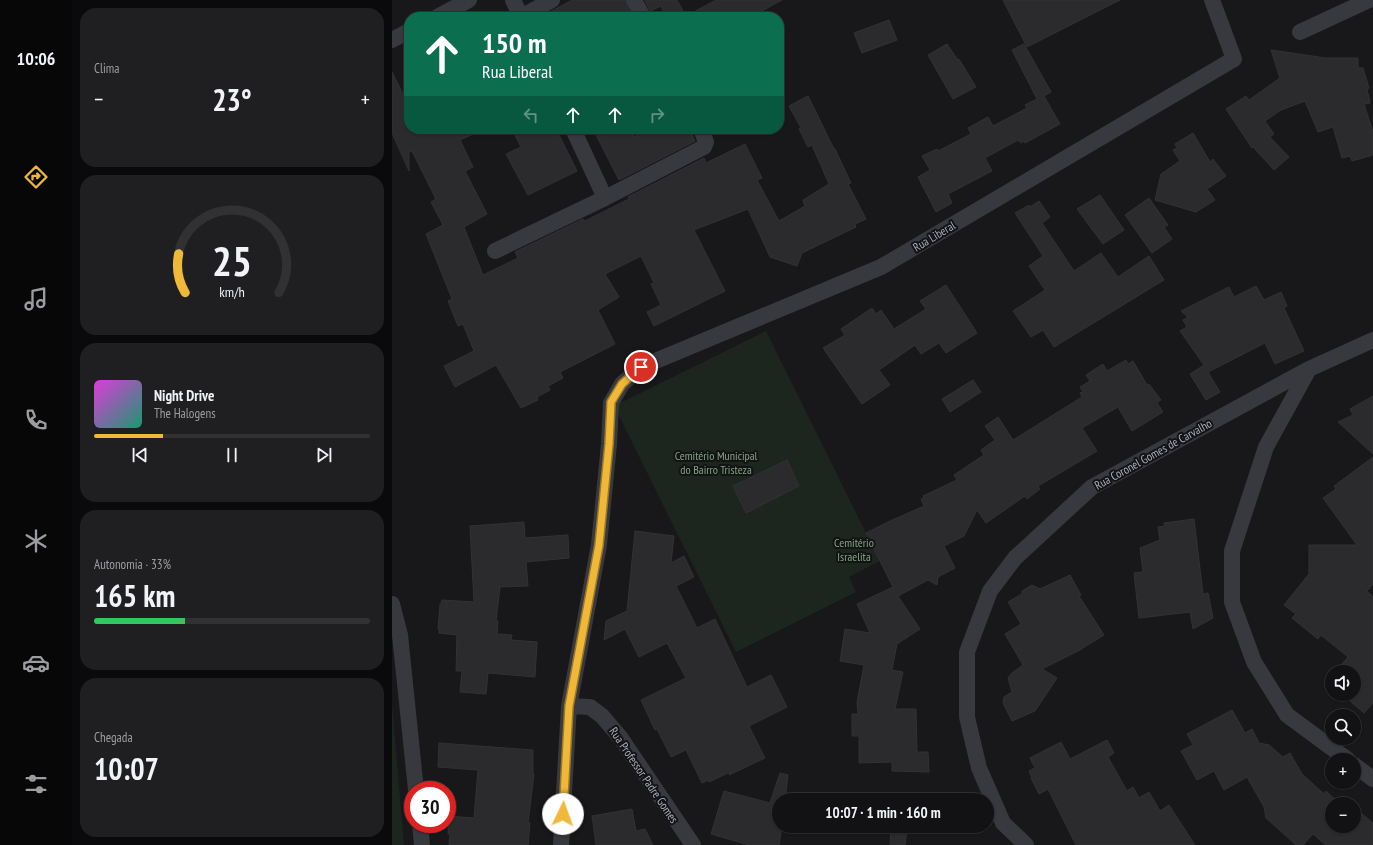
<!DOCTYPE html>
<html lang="pt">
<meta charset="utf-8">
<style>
:root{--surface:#121114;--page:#1f1f22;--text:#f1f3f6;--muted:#9c9da0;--line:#313134;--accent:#f0b839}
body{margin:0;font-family:"PT Sans Narrow",sans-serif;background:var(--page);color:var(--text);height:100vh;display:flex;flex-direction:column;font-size:15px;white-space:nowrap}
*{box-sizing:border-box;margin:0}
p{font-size:13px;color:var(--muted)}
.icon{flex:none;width:22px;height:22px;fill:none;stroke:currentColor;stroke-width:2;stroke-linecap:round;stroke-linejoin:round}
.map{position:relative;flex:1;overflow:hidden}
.panel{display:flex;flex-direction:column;gap:8px;padding:8px;background:#0a090b;width:320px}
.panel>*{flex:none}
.banner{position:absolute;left:12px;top:12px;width:380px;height:122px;border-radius:16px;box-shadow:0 1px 3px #0004,0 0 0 1px var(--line);background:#0b6e4f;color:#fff;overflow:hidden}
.tools{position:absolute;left:933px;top:665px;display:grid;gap:8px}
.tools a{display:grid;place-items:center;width:36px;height:36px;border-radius:50%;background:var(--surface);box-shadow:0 1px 3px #0004,0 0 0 1px var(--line);font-size:20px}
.speed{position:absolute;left:12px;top:781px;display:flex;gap:8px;font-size:20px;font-weight:700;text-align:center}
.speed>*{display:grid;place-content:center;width:52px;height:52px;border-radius:50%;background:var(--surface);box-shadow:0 1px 3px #0004,0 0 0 1px var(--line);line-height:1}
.speed .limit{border:6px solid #d22;background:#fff;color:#111}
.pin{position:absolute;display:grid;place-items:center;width:34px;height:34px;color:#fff;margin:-17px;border:2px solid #fff;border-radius:50%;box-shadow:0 1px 4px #0007}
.me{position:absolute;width:44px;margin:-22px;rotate:3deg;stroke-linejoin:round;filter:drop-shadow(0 0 3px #0008)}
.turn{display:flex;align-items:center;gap:14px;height:84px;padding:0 12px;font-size:18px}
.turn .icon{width:52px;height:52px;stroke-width:2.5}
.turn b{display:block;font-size:28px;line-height:34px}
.lanes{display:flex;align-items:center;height:38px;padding:0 12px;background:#0003;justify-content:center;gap:20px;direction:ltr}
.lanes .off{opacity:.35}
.big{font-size:30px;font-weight:800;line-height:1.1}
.panel .widget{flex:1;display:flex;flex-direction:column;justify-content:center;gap:6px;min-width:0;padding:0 14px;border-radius:16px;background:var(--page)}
.panel .dial{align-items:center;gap:0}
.dial svg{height:104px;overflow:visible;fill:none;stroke:var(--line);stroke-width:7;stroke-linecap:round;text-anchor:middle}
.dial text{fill:var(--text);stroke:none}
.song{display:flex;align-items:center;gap:12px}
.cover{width:48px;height:48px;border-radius:6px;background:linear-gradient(135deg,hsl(300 70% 55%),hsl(160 70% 35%))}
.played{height:4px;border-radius:2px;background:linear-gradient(90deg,var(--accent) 25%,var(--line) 25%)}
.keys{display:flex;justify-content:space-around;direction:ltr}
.heat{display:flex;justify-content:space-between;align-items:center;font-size:22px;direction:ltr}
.charge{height:6px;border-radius:3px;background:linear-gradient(90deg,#34c759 33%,var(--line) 0)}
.trip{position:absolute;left:380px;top:793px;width:222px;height:40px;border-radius:20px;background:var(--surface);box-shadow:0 1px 3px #0004,0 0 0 1px var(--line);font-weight:800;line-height:40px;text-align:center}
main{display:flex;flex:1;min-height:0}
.dock{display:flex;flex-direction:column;width:72px;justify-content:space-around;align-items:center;background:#070708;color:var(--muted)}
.dock .icon{width:28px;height:28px}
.dock .selected{color:var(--accent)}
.dock b{font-size:18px;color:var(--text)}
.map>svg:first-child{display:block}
.green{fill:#1d251f}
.building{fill:#2b2a2d;stroke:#323135}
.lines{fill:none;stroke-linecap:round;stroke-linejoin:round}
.street{stroke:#38393e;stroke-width:16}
.route-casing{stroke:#9c7825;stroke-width:10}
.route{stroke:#f0b839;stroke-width:7}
.labels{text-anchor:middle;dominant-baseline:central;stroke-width:4;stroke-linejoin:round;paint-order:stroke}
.street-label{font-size:12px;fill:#aaaeb9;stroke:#131215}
.park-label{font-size:12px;fill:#81a484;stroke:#131215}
</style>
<main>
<nav class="dock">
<b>10:06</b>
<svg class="icon selected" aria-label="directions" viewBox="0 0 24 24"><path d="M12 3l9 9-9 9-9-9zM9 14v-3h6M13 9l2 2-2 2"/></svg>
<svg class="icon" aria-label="music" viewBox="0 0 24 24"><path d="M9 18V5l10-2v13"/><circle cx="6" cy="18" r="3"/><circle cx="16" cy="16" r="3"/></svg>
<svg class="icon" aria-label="phone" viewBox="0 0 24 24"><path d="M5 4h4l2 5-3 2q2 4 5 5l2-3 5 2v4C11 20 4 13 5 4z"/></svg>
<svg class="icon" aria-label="climate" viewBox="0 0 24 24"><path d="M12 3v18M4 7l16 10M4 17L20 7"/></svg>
<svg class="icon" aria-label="car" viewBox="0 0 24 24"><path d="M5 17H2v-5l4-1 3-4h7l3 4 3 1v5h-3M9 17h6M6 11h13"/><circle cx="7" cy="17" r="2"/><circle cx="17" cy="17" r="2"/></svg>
<svg class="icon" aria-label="filters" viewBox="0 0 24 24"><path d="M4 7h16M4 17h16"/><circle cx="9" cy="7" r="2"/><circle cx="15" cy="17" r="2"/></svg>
</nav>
<section class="panel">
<div class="widget"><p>Clima</p>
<div class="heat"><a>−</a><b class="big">23°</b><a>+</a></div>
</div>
<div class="widget dial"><svg viewBox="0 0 100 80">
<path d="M14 69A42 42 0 1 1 86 69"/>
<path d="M14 69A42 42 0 0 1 9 39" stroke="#f0b839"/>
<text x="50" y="56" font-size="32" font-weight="700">25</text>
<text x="50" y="72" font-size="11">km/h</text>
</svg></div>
<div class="widget">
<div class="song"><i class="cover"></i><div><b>Night Drive</b><p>The Halogens</p></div></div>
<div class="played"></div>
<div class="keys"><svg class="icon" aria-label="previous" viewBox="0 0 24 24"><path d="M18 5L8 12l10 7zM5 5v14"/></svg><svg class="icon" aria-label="pause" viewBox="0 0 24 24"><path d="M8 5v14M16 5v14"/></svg><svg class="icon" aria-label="next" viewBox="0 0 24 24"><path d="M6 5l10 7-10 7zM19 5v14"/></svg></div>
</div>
<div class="widget"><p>Autonomia · 33%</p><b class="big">165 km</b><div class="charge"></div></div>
<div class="widget"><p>Chegada</p><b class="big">10:07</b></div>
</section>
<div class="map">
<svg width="981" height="845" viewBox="0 0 981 845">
<rect width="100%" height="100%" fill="#18171a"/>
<!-- green -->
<path class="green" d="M 374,331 L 488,561 L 457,577 L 464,592 L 344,652 L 222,406 Z
M 0,703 L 12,845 L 0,845 Z"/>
<!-- building -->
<path class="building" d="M 180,0 L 233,0 L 240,17 L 149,17 Z
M 253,0 L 285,0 L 294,16 L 324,0 L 390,0 L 368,12 L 371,17 L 274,17 L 269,6 L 258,11 Z
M 611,0 L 728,0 L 635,47 Z
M 497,20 L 505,40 L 470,53 L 462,33 Z
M 555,44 L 566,60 L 567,59 L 584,87 L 561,99 L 536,55 Z
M 632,44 L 659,92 L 652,96 L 668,124 L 633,143 L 632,141 L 629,143 L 626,140 L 593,158 L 600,171 L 556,194 L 560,203 L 544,212 L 526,177 L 538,170 L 530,156 L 545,149 L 546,151 L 579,134 L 576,128 L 596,117 L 601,126 L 635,108 L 633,105 L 645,99 L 620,50 Z
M 879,50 L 934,58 L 966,58 L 966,68 L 971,68 L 977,88 L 975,89 L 978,103 L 972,104 L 981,132 L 981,155 L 960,161 L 958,156 L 950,158 L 941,127 L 926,132 L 913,101 L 889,110 L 873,121 L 882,134 L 878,137 L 897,157 L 882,170 L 861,147 L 860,148 L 834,109 L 854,96 L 857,100 L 888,78 Z
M 0,72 L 11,94 L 17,91 L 17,129 L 92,129 L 68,140 L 81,167 L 73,171 L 95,214 L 72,227 L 91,275 L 126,258 L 123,252 L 191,219 L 193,221 L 237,199 L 236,197 L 312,158 L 314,163 L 353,144 L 370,178 L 365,180 L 387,221 L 413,206 L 411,200 L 437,184 L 420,145 L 416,147 L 407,129 L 409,128 L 397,106 L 416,96 L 442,149 L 443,149 L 459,183 L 456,184 L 474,219 L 463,224 L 464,227 L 410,253 L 405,266 L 378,257 L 356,209 L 302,230 L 333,291 L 262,326 L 255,312 L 269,305 L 259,284 L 262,283 L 249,256 L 213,274 L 227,297 L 206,310 L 223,344 L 168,372 L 171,378 L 156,386 L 158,390 L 145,397 L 146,400 L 129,408 L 104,365 L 63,387 L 52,366 L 82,351 L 71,324 L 66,326 L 56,301 L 60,299 L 34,234 L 51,225 L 39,202 L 44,199 L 20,151 L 17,152 L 17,171 L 0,133 Z
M 120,129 L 164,129 L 185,171 L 136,195 L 114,154 L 129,147 Z
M 201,129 L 239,129 L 242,137 L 257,129 L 297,129 L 303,141 L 227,180 Z
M 801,133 L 818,162 L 821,159 L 834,176 L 815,189 L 823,200 L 804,212 L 763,200 L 769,174 L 788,161 L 781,150 L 785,148 L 783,144 Z
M 708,195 L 732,230 L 711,244 L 685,209 Z
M 757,198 L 776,225 L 772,227 L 780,239 L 760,253 L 733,215 Z
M 647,201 L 658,217 L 650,223 L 682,271 L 709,253 L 726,277 L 757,256 L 772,280 L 662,347 L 651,330 L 639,337 L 621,311 L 653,290 L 637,266 L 651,256 L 623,213 L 637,205 L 638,207 Z
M 554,285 L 585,333 L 554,353 L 547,343 L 529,354 L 523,345 L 487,370 L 498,385 L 470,404 L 431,348 L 453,335 L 449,329 L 480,308 L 484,314 L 489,310 L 502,329 L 534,309 L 528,301 Z
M 864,286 L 872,300 L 889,292 L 895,306 L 892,308 L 912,351 L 883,364 L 873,343 L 816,372 L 828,392 L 814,400 L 798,374 L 812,365 L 788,331 L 795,327 L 791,320 L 796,317 L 789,311 L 837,287 L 842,297 Z
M 734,360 L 736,364 L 741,361 L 755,385 L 757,384 L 769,400 L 765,403 L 771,412 L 740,431 L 726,407 L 690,428 L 705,451 L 646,486 L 648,489 L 635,499 L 633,496 L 594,523 L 585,510 L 572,536 L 552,546 L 563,568 L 546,577 L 545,585 L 536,580 L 506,596 L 528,629 L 505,644 L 500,670 L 511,672 L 503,709 L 524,709 L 525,752 L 536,752 L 537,772 L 500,771 L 500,762 L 467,763 L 467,736 L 460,736 L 460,714 L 466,714 L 465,702 L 472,665 L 448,661 L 453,629 L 478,633 L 465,604 L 501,587 L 474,533 L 498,521 L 532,506 L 529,499 L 532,498 L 531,496 L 565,480 L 562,475 L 592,455 L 589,450 L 603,440 L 593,426 L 606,417 L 621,440 L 690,397 L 688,393 L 691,392 L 688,387 L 698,381 L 694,375 L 711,364 L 715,371 Z
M 581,380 L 589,392 L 558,412 L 550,399 Z
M 981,396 L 981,454 L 946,422 L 961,415 L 958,409 Z
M 981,457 L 981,584 L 975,591 L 981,597 L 981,703 L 972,713 L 958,701 L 962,697 L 962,672 L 943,672 L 956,657 L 929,635 L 926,639 L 900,618 L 904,614 L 892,605 L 917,574 L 917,545 L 965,545 L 931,498 L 944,489 L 942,486 Z
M 395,460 L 407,486 L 354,513 L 341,486 Z
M 802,519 L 811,594 L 816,593 L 821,618 L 801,629 L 798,612 L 747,618 L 742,573 L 751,572 L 748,548 L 768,540 L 766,527 L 773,526 L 772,523 Z
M 132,522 L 133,538 L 176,535 L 177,558 L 134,562 L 136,586 L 108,587 L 104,621 L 106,621 L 105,634 L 120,635 L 119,640 L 145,642 L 143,677 L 96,673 L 94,694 L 68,692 L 70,671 L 64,671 L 65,635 L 47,633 L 47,629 L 46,629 L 48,604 L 49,604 L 50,600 L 82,602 L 78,526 Z
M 243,531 L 282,536 L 279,563 L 292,556 L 302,577 L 284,586 L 305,628 L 323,619 L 355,687 L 379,675 L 395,707 L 357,726 L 373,758 L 337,775 L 338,772 L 317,782 L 317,780 L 310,783 L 294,750 L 279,757 L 265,729 L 263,730 L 249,700 L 294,678 L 275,643 L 247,657 L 233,629 L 212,640 L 214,621 L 235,611 Z
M 678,575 L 689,595 L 687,596 L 712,635 L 686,651 L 650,669 L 665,678 L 643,711 L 620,721 L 611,703 L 612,697 L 620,692 L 616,678 L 620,673 L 631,665 L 613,634 L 629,624 L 616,602 L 630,594 L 630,591 L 640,585 L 648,589 Z
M 840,710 L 853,733 L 860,729 L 867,743 L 877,745 L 891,757 L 898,753 L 910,774 L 932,794 L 934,791 L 948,804 L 940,804 L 940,826 L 962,826 L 962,810 L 963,808 L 981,823 L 981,845 L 934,845 L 921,834 L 911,845 L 904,845 L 874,818 L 872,807 L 855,777 L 832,790 L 822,771 L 805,780 L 789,751 L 801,745 L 795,734 Z
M 715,740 L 722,753 L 716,757 L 735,791 L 741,787 L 747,798 L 757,792 L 768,811 L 777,805 L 803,845 L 684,845 L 656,789 L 647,794 L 639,778 L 640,778 L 637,771 L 643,768 L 638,758 L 669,742 L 678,759 Z
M 47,743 L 141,750 L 141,774 L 142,774 L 136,823 L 138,823 L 136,845 L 57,845 L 58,834 L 56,834 L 57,816 L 82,818 L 86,770 L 46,767 Z
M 388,773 L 396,775 L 393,800 L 387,800 L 387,826 L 390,826 L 387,845 L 357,845 L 319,834 L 332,791 L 378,803 Z
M 240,809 L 244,831 L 253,829 L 261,845 L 204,845 L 200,816 Z
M 499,828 L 515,830 L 513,845 L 498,845 Z"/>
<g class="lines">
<!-- street -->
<path class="street" d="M 121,0 L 129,17
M 242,0 L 251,17
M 45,17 L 77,0
M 129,17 L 160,0
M 908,32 L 977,0
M 0,40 L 17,31
M 181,129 L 213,198
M 103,251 L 213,198 L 312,147 L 314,142 L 309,129
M 917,369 L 874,447 L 840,551 L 840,602 L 862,662 L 895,715 L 956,760
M 0,604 L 8,635 L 24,790
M 177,706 L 198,707 L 210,716 L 228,737 L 301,845
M 962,765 L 981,779
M 28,824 L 30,845
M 169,845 L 177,706 L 207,545 L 217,444 L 219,403 L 230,384 L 249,367 L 489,267 L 842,59 L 820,0
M 634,845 L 611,823 L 587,768 L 575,717 L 575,652 L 598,591 L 623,558 L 700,487 L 917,369 L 981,340"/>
</g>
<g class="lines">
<!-- route casing -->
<g class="route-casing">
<path id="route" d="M 171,814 L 177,706 L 207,545 L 217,444 L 219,402 L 230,384 L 249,367"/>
</g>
<!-- route -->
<use href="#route" class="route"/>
</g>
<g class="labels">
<!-- street labels -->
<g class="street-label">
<text transform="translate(542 236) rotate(-31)">Rua Liberal</text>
<text transform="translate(761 454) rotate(-29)">Rua Coronel Gomes de Carvalho</text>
<text transform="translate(252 775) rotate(56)">Rua Professor Padre Gomes</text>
</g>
<!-- park labels -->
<g class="park-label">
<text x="324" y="455">Cemitério Municipal<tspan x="324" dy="14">do Bairro Tristeza</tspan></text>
<text x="462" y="542">Cemitério<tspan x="462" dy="14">Israelita</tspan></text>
</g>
</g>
</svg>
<div class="tools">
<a><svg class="icon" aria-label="sound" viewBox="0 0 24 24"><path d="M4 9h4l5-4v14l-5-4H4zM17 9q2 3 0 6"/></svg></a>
<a><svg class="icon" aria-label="search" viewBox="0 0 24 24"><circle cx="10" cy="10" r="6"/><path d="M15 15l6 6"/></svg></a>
<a>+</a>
<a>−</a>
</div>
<div class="speed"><div class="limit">30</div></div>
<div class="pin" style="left:249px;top:367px;background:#d93025"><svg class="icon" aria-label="arrive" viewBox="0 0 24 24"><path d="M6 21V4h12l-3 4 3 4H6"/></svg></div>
<svg class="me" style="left:171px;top:814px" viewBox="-20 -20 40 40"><circle r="19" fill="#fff"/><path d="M0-13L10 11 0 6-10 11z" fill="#f0b839"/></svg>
<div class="trip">10:07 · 1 min · 160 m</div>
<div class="banner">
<div class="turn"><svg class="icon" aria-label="ahead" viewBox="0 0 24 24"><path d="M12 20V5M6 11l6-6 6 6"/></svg><div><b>150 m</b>Rua Liberal</div></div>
<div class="lanes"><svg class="icon off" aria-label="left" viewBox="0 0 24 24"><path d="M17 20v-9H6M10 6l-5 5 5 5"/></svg><svg class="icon" aria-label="ahead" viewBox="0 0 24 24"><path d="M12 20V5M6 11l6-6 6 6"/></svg><svg class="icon" aria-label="ahead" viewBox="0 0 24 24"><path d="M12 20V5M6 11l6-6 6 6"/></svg><svg class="icon off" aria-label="right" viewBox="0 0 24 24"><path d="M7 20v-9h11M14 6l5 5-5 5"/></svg></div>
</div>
</div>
</main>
